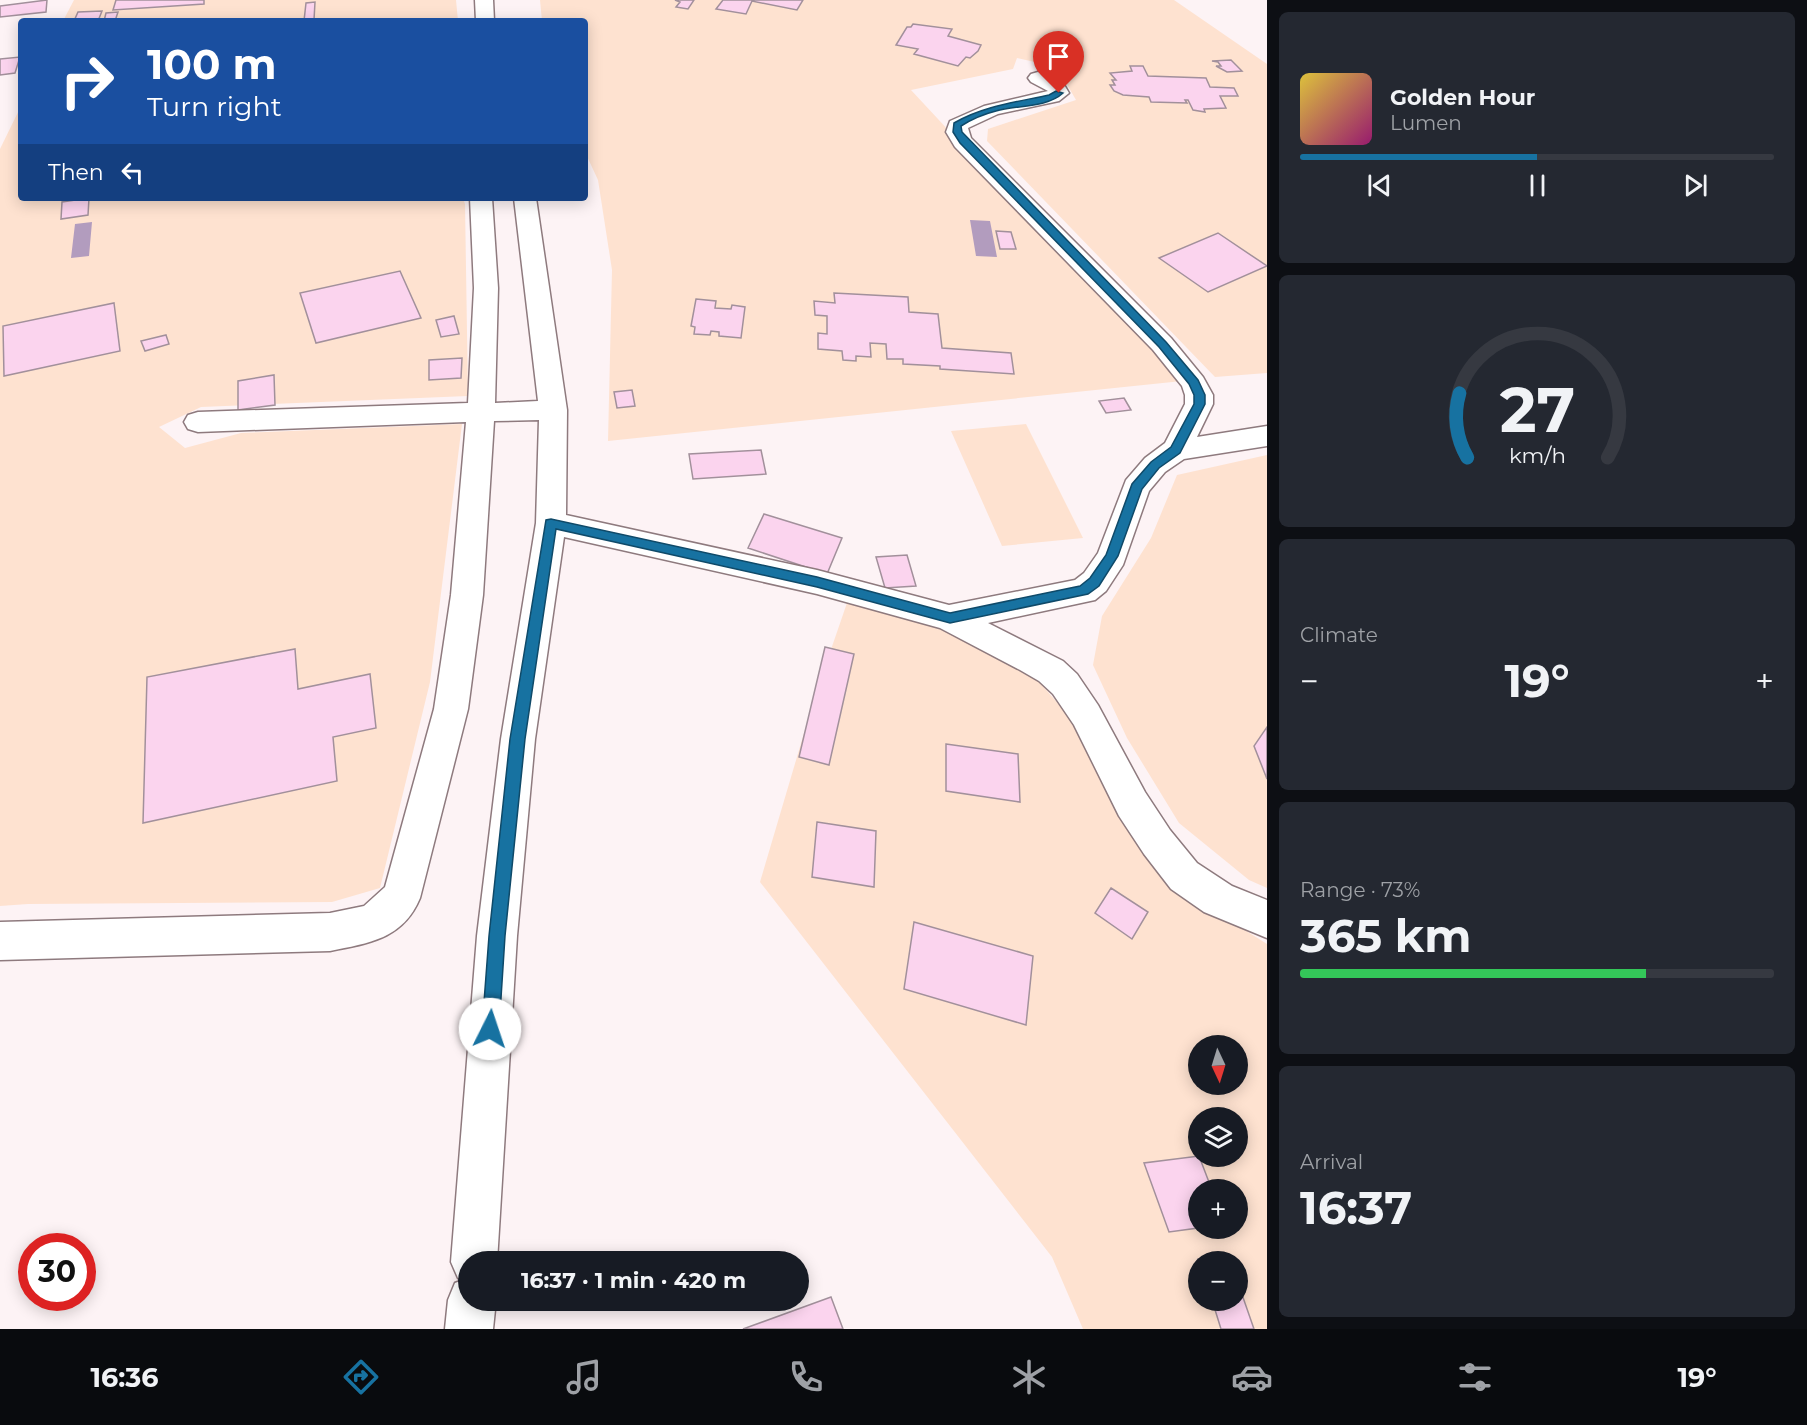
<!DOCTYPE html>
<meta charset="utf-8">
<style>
:root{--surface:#171b24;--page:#242831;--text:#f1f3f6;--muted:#9ea1a6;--line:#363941;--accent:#1772a1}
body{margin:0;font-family:Montserrat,sans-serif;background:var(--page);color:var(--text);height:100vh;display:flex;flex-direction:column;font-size:22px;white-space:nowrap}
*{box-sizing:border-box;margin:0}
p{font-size:20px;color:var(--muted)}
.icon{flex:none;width:33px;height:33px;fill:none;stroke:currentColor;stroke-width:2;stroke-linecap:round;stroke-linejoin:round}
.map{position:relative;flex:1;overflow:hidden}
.sheet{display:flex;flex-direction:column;gap:12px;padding:12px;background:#0d0f14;width:540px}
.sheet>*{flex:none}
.banner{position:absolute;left:18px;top:18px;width:570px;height:183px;border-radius:6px;box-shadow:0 3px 15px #0003;background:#1a4fa0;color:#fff;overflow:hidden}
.needle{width:39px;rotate:176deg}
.fabs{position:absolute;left:1188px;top:1035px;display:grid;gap:12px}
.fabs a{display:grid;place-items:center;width:60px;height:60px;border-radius:50%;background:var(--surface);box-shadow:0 3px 15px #0003;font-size:30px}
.speed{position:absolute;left:18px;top:1233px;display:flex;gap:12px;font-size:30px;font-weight:700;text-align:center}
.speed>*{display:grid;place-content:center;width:78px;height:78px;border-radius:50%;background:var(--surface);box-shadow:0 3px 15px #0003;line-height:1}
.speed .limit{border:9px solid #d22;background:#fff;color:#111}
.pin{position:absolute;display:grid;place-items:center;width:51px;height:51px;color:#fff;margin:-62px -26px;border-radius:50% 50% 50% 0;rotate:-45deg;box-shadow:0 0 6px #0007}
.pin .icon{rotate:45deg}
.me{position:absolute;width:66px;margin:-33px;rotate:4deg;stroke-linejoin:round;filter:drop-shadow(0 0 4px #0008)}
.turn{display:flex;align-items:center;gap:21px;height:126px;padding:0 30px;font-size:27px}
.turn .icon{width:78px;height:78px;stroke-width:2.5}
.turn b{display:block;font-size:42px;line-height:51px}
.then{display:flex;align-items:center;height:57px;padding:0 30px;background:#0003;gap:12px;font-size:22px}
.big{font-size:45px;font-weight:700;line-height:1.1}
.sheet .card{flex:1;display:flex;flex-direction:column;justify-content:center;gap:9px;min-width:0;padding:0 21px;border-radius:9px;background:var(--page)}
.sheet .dial{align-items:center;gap:0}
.dial svg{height:156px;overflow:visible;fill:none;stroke:var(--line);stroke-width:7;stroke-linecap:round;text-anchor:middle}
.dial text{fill:var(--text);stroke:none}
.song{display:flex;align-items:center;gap:18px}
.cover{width:72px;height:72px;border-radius:9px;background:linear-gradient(135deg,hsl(50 70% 55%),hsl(320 70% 35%))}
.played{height:6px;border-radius:3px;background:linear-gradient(90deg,var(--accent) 50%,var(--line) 50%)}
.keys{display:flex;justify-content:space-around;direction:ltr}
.heat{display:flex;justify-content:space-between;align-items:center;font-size:33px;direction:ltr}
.charge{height:9px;border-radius:4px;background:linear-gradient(90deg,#34c759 73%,var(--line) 0)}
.trip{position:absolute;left:458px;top:1251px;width:351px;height:60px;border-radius:30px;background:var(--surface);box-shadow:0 3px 15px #0003;font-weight:700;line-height:60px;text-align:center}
.menu{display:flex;height:96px;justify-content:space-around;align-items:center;background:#090b0e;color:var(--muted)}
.menu .icon{width:42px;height:42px}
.menu .selected{color:var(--accent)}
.menu b{font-size:27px;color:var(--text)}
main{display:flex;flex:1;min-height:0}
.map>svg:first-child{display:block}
.green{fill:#fee2d0;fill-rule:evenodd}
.water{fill:#b29cbe}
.building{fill:#fbd4ee;stroke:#a2909b;stroke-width:1.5}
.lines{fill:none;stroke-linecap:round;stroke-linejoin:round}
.minor-casing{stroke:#8e7a7e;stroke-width:3}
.minor{fill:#fff;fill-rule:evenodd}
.route{fill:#1772a1;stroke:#0f4a69;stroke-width:1.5}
</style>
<main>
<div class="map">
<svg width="1267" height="1329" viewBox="0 0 1267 1329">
<rect width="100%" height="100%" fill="#fdf3f5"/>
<!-- green -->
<path class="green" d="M 74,0 L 456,0 L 458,21 L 63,21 Z
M 540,0 L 1174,0 L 1267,64 L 1267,373 L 1215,377 L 987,141 L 988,129 L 1076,100 L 1057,67 L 1017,58 L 1013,69 L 911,90 L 1182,381 L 608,441 L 612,270 L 598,180 L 585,152 L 585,21 L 542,21 Z
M 21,106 L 21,198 L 463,198 L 465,204 L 468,396 L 201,407 L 159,427 L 185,448 L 241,433 L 462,424 L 430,682 L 380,888 L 332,902 L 28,904 L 0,906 L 0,149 Z
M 1026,424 L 1083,538 L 1002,546 L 951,431 Z
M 1267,455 L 1267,888 L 1249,880 L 1179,823 L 1127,738 L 1093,665 L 1102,616 L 1151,538 L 1177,475 Z
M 848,600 L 952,633 L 1028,669 L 1075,723 L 1123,824 L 1165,880 L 1267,944 L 1267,1329 L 1083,1329 L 1052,1257 L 760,882 L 815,696 ZM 1198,1046 L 1238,1046 L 1238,1084 L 1198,1084 ZM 1198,1118 L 1238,1118 L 1238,1156 L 1198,1156 ZM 1198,1190 L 1238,1190 L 1238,1228 L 1198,1228 ZM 1198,1262 L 1238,1262 L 1238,1300 L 1198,1300 Z"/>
<!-- water -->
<path class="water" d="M 970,220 L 990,221 L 997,257 L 976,256 Z
M 92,222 L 89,256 L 71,258 L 75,224 Z"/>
<!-- building -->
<path class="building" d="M 47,0 L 46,12 L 0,17 L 0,6 Z
M 116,0 L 204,0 L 204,4 L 113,10 Z
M 675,0 L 694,0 L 688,9 L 676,7 L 680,2 Z
M 723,0 L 803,0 L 797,10 L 752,1 L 746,14 L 716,9 Z
M 315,2 L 314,20 L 304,21 L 306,3 Z
M 102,11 L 98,21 L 74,21 L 78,12 Z
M 118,12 L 115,21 L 104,21 L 106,13 Z
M 913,24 L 952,29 L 948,36 L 981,45 L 978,51 L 970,58 L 966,57 L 958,66 L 914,54 L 918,49 L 896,45 L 907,27 L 911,27 Z
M 1055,49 L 1080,54 L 1077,62 L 1068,60 L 1066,66 L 1054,63 L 1044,57 L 1045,53 L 1053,55 Z
M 20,57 L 15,73 L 0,75 L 0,59 Z
M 1231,60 L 1242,71 L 1227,72 L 1216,66 L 1221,66 L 1218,62 L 1212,61 Z
M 1130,66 L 1143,66 L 1148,76 L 1206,78 L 1210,87 L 1234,88 L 1238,96 L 1220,96 L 1226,108 L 1204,109 L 1205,112 L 1193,110 L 1188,100 L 1185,100 L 1187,103 L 1151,102 L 1149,97 L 1123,95 L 1114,91 L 1110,85 L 1115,85 L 1112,80 L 1116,80 L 1110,73 L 1132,71 Z
M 89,198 L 88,215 L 61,219 L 62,202 Z
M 996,231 L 1011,232 L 1016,249 L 1000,249 Z
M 1218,233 L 1267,266 L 1208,292 L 1159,258 Z
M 400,271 L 421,318 L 316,343 L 300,293 Z
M 834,293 L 908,297 L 909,312 L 938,314 L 942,348 L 1011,353 L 1014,374 L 940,369 L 940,366 L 903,364 L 903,359 L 887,359 L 886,344 L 870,343 L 871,357 L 856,356 L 856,361 L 843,360 L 842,351 L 818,349 L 818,333 L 827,334 L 827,316 L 815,315 L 814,301 L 835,303 Z
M 696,299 L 716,301 L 715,308 L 731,309 L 732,305 L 745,307 L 741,338 L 719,336 L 719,332 L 711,331 L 710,335 L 694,334 L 695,327 L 691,326 Z
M 114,303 L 120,351 L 4,376 L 3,326 Z
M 454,316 L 459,334 L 441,337 L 436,320 Z
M 166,335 L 169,344 L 145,351 L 141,341 Z
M 462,358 L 461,378 L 429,380 L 429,360 Z
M 274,375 L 275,405 L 238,410 L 238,381 Z
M 632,390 L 635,406 L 617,408 L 614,392 Z
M 1124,398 L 1131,410 L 1106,413 L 1099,401 Z
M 761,450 L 766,474 L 693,479 L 689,454 Z
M 764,514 L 842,538 L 827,574 L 748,548 Z
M 907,555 L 916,586 L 885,588 L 876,557 Z
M 825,647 L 854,654 L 829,765 L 799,757 Z
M 295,649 L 298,689 L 370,674 L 376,728 L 333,737 L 337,781 L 143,823 L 147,677 Z
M 1267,727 L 1267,779 L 1254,746 Z
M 946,744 L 1018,754 L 1020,802 L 946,791 Z
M 817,822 L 876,831 L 874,887 L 812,877 Z
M 1111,888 L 1148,912 L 1132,939 L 1095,913 Z
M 914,922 L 1033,956 L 1026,1025 L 904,989 Z
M 1199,1156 L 1212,1190 L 1198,1190 L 1198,1228 L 1169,1232 L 1144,1163 Z
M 1228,1257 L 1230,1262 L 1198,1262 L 1198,1259 Z
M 1238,1283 L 1254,1329 L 1221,1329 L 1212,1300 L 1238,1300 Z
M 831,1297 L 843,1329 L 743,1329 Z"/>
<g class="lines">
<!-- minor casing -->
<g class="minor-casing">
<path id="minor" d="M 475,0 L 493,0 L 494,21 L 476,21 Z
M 1038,72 L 1063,83 L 1069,93 L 1059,101 L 998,114 L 968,128 L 971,138 L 1171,338 L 1203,377 L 1213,395 L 1213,404 L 1197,437 L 1267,426 L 1267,446 L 1184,459 L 1165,472 L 1149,491 L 1123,565 L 1106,591 L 1095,600 L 988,623 L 1063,661 L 1077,674 L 1098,705 L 1145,792 L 1170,830 L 1197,863 L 1232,886 L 1267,900 L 1267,938 L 1204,912 L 1171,889 L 1144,854 L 1119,816 L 1074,725 L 1053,694 L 1039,681 L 1020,670 L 940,628 L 817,594 L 564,537 L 535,739 L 517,936 L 497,1262 L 468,1262 L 468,1300 L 496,1300 L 493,1329 L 445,1329 L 448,1300 L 455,1283 L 463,1280 L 458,1278 L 451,1262 L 477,936 L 501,739 L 536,523 L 539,420 L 494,421 L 483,595 L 468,709 L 420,898 C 403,939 369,943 330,951 L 0,960 L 0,922 L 330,913 L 364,906 L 385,887 L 434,709 L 451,595 L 466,422 L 198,432 L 188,429 L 184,422 L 188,415 L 198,412 L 468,403 L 474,288 L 470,198 L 492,198 L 498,288 L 495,403 L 538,401 L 514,198 L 536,198 L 567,410 L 566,515 L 817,570 L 949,605 L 1075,580 L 1084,573 L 1098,553 L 1126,480 L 1145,458 L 1165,443 L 1185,404 L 1185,395 L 1182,386 L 1153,350 L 955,147 L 946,132 L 950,121 L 984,106 L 1048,91 L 1031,82 L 1028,78 L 1031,74 Z"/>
</g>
<!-- minor -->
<use href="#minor" class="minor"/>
</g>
<!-- route -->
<path class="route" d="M 1056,91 L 1063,93 C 1047,108 1016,105 996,111 C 984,114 972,119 961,126 L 962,132 L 1166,342 L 1198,380 L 1205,395 L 1205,404 L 1180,453 L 1159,468 L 1142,489 L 1118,556 L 1099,586 L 1088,594 L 950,623 L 817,587 L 556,529 L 525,739 L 505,936 L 499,1029 L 496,1035 L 490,1037 L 484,1035 L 482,1029 L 489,936 L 510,739 L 546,520 L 551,519 L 817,577 L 950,613 L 1080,586 L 1090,578 L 1106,555 L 1132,484 L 1151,462 L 1171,447 L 1194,404 L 1194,395 L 1189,384 L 1159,347 L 960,143 L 953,132 L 954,123 C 983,106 1017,102 1049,95 Z"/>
</svg>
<div class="fabs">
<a><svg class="needle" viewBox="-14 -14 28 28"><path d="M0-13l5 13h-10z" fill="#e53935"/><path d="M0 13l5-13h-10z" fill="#9ea1a6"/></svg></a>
<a><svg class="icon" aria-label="layers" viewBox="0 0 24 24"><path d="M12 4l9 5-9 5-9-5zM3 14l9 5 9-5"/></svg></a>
<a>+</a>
<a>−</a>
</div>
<div class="speed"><div class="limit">30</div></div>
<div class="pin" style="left:1059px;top:93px;background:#d93025"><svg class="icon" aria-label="arrive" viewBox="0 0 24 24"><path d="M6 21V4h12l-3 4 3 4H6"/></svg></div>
<svg class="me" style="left:490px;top:1029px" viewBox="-20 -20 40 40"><circle r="19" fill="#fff"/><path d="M0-13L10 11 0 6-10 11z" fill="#1772a1"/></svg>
<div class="trip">16:37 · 1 min · 420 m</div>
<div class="banner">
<div class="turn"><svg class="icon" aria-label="right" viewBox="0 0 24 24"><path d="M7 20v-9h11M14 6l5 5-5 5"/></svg><div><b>100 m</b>Turn right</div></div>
<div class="then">Then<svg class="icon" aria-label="left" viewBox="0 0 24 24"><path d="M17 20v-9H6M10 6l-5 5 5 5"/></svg></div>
</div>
</div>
<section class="sheet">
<div class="card">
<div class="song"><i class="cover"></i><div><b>Golden Hour</b><p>Lumen</p></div></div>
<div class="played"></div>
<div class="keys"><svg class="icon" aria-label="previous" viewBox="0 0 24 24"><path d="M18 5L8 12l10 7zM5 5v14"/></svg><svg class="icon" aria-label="pause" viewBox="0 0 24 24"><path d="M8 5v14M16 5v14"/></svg><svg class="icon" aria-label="next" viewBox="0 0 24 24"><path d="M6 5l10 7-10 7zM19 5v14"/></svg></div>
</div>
<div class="card dial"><svg viewBox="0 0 100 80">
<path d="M14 69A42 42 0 1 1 86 69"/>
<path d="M14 69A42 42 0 0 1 10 36" stroke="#1772a1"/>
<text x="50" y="56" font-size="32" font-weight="700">27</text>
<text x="50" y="72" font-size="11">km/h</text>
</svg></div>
<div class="card"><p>Climate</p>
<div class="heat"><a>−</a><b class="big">19°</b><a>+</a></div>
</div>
<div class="card"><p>Range · 73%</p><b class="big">365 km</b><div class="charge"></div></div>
<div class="card"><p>Arrival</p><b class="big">16:37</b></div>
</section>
</main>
<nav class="menu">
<b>16:36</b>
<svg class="icon selected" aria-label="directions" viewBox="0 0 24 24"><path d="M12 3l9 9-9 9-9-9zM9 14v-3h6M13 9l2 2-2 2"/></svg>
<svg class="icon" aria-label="music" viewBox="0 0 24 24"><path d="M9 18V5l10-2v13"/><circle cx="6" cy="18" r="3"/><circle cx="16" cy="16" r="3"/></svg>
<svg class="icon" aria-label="phone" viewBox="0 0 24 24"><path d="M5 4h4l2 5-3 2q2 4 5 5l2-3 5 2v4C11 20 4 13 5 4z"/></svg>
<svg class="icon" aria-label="climate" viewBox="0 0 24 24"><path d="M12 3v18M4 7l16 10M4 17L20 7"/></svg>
<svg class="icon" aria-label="car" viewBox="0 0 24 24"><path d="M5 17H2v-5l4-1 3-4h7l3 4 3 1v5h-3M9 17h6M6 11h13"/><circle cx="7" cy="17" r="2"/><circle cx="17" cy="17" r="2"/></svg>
<svg class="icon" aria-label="filters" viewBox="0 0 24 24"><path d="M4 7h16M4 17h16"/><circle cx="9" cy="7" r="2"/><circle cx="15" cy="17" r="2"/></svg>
<b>19°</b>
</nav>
